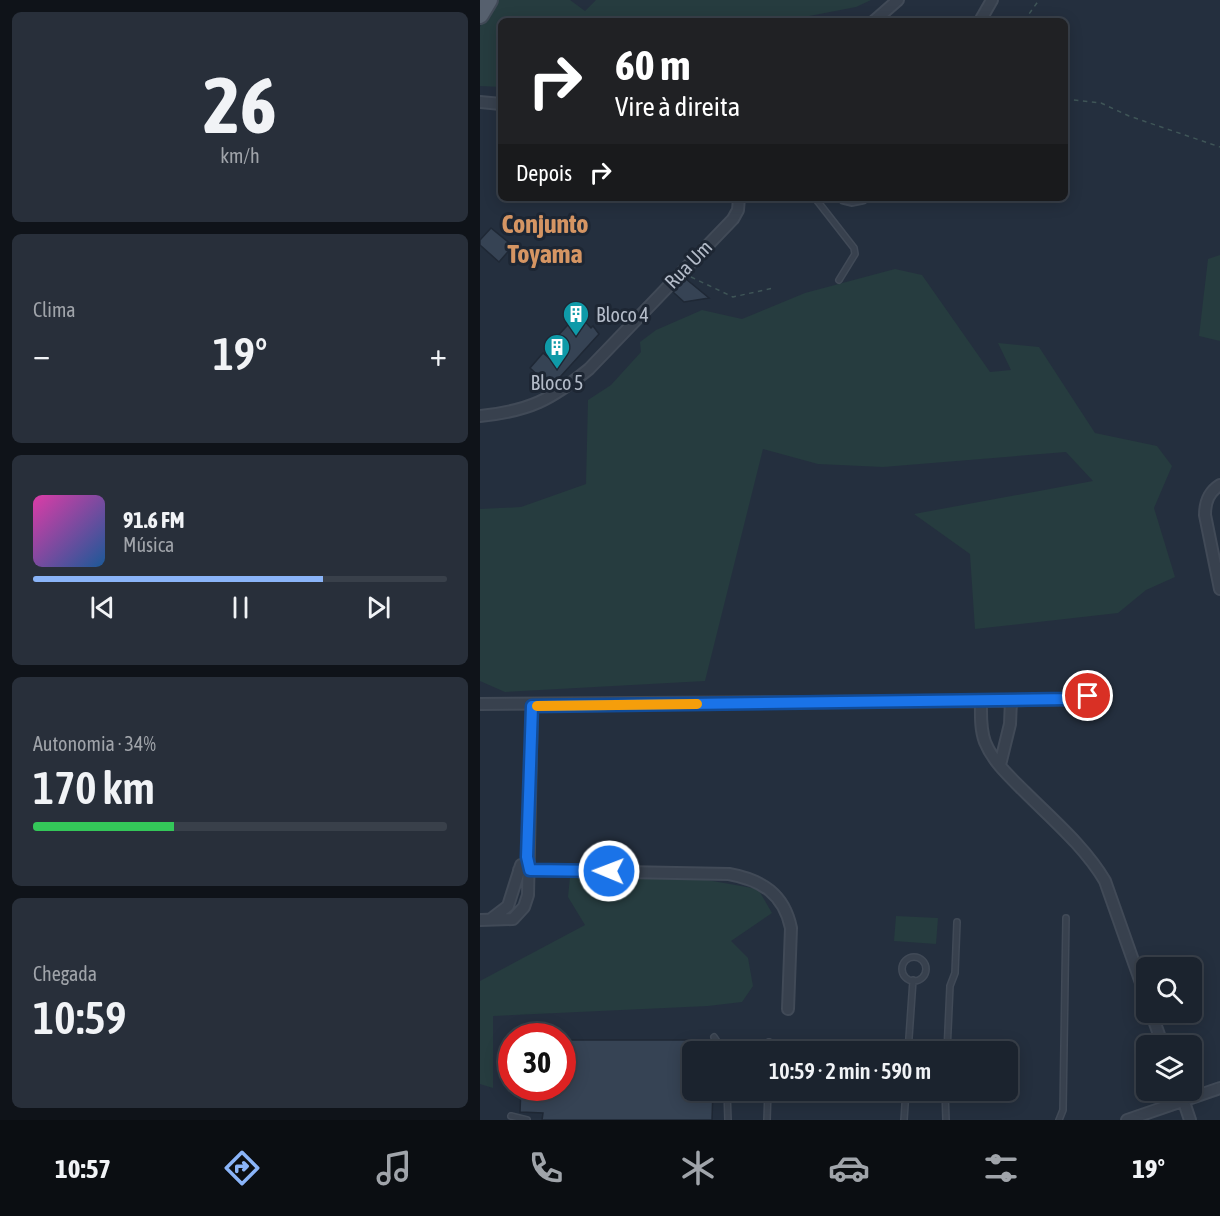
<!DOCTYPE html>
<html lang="pt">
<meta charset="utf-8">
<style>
:root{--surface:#1b232e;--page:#282f3a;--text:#f1f3f6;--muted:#a0a4aa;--line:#39404a;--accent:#8ab4f8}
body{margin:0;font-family:"Asap Condensed",sans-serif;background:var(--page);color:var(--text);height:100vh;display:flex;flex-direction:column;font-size:22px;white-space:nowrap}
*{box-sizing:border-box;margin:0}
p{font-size:20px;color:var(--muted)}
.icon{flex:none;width:33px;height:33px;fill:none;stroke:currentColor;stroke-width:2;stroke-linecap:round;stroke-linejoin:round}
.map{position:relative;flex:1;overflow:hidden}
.details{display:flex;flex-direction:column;gap:12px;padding:12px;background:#0f1319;width:480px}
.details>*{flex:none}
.guide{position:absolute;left:18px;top:18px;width:570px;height:183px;border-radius:9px;box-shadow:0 3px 15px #0003,0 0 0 2px var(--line);background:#202124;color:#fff;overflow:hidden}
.tools{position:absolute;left:656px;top:957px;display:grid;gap:12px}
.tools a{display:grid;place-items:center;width:66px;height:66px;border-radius:9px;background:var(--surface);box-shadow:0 3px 15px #0003,0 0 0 2px var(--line);font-size:30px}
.speed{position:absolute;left:18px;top:1023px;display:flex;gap:12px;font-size:30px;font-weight:700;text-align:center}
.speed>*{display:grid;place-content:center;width:78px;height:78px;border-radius:50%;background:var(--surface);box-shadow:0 3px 15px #0003,0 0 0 2px var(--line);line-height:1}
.speed .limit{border:9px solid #d22;background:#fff;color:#111}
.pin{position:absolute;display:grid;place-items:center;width:51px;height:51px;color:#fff;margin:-26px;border:3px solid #fff;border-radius:50%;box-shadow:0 2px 6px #0007}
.me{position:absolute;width:66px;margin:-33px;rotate:271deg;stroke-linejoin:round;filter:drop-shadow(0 0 4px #0008)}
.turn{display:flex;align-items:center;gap:21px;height:126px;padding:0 18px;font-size:27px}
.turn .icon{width:78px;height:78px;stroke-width:2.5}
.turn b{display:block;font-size:42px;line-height:51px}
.then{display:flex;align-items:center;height:57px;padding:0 18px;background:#0003;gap:12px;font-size:22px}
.big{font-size:45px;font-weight:600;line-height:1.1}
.details .tile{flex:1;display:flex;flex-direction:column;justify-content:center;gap:9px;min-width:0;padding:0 21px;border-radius:9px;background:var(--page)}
.details .dial{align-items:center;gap:0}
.dial b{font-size:78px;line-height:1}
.song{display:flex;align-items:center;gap:18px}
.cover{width:72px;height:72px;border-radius:9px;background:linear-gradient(135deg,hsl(320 70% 55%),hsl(210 70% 35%))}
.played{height:6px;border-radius:3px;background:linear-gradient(90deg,var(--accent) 70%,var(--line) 70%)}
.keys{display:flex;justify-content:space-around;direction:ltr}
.heat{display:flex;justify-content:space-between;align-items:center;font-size:33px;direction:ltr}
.charge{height:9px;border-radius:4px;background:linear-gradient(90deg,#34c759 34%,var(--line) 0)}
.trip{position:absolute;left:202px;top:1041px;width:336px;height:60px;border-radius:9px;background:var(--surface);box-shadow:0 3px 15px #0003,0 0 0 2px var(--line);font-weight:600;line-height:60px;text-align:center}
.dock{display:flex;height:96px;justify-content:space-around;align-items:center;background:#0b0e12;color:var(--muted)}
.dock .icon{width:42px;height:42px}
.dock .current{color:var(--accent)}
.dock b{font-size:27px;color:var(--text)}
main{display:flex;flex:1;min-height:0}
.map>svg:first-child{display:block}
.green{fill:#263c3f}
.building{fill:#364354;stroke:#1f2835;stroke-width:1.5}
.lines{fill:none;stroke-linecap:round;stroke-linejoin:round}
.service-casing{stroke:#414a57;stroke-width:8}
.minor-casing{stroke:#414a57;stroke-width:14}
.primary-casing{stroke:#414a57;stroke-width:20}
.path{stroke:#3f5557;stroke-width:1.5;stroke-dasharray:4.5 4.5;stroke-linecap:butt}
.service{stroke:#38414e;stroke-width:5}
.minor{stroke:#38414e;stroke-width:10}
.primary{stroke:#56606e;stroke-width:16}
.route-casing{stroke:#114b97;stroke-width:15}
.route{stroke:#1a73e8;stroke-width:10}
.slow{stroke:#f59e0b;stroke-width:10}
.labels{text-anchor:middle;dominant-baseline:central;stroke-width:6;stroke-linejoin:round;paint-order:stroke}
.street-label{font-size:20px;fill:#b4bcc9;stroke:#1d2633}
.poi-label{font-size:20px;fill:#b4bcc9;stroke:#1d2633;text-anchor:start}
.district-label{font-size:26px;font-weight:bold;fill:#d59563;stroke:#1d2633}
</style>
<main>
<section class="details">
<div class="tile dial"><b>26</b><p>km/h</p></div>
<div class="tile"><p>Clima</p>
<div class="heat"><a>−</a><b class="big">19°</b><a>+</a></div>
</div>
<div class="tile">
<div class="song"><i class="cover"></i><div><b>91.6 FM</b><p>Música</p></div></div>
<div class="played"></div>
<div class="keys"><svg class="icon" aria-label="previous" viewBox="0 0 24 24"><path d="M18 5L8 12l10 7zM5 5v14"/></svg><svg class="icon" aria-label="pause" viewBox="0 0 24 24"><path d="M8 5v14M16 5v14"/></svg><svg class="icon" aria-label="next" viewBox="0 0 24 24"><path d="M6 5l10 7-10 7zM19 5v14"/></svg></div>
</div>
<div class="tile"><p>Autonomia · 34%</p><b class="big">170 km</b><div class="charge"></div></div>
<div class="tile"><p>Chegada</p><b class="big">10:59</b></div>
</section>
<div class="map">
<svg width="740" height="1120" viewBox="0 0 740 1120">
<rect width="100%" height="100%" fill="#242f3e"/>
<!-- green -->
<path class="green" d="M 13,0 L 90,0 L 105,11 L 116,0 L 391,0 L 376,7 L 303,21 L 21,21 L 21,87 L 0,86 L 0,27 Z
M 740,255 L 740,341 L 719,336 L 728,259 Z
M 415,269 L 442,275 L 510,372 L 531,370 L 518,343 L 559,347 L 615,433 L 677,446 L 692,466 L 674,508 L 695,577 L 666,590 L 638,613 L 495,629 L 490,554 L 434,514 L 613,481 L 586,452 L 403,467 L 338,464 L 283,449 L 225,681 L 25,692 L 0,681 L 0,509 L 41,507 L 106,484 L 108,400 L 131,385 L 161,352 L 160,342 L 176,330 L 222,310 L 262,319 L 325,293 Z
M 90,877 L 227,880 L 278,889 L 292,913 L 251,941 L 268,958 L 273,986 L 262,1002 L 228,1006 L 13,1016 L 13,1088 L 0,1084 L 0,981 L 105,925 L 88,897 Z
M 416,916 L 458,918 L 456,944 L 414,941 Z"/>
<!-- building -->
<path class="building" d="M 11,228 L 33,246 L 19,262 L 0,245 L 0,240 Z
M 206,279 L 229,298 L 204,302 L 193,292 Z
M 98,314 L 111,328 L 113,326 L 119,334 L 71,387 L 50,368 L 63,353 L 76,364 L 86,356 L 73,341 Z
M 82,1040 L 222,1040 L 222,1052 L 213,1052 L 213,1090 L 233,1090 L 232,1120 L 62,1120 L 63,1113 L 40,1112 L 41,1088 L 82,1088 Z"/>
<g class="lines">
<!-- service casing -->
<g class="service-casing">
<path id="service" d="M 335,198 L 374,248 L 375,254 L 359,280
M422 969a12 12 0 1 1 24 0a12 12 0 1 1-24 0Z
M 234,1037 L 244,1052
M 289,1052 L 289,1042
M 428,1052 L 433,980
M 467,1052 L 470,986 L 475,973 L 477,922
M 247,1090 L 248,1120
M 465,1090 L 466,1120
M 31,1116 L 47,1120
M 287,1120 L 288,1090
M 424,1120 L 426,1090
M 579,1120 L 583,1110 L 586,918"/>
</g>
<!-- minor casing -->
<g class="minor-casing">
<path id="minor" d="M 394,21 L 418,0
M 500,21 L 512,0
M 0,102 L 21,104
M 364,198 L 372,200 L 382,198
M 0,416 C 49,411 71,400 109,369 L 253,219 L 258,210 L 259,198
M 740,485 C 729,492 725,501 725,515 L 740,589
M 501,701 C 501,714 500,729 505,742 C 513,762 530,777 545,792 C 573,820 605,847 625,881 L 666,997
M 0,704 L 501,701 L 588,699 L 608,696
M 520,765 L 530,724 L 531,700
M 39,870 L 249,874 C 282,880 304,894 311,928 L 308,1009
M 11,919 L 28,906 L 41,865
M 0,920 L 33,919 L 44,907 L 48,895 L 52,706
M 671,1012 L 683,1046
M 700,1090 L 710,1120
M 647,1120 L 740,1088"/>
</g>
<!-- primary casing -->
<g class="primary-casing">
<path id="primary" d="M 0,15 L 9,0"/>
</g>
<!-- path -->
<path class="path" d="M 544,21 L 559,0
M 585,99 L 621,103 L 649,116 L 740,147
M 211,277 L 253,297 L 293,288"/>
<!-- service -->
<use href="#service" class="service"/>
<!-- minor -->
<use href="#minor" class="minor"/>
<!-- primary -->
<use href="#primary" class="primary"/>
</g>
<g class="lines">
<!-- route casing -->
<g class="route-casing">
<path id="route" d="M 129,871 L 50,870 L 47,857 L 52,706 L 588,699 L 608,696"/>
</g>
<!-- route -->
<use href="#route" class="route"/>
<!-- slow -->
<path class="slow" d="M 57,706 L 217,704"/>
</g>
<!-- icons -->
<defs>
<g id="building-pin" transform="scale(1.35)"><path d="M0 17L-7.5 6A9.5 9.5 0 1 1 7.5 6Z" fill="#0f9aa8" stroke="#1d2633"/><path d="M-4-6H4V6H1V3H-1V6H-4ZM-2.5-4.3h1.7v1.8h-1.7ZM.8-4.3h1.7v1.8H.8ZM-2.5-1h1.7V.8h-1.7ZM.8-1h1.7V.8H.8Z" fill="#fff"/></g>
</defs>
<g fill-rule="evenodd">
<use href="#building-pin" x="96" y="314"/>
<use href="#building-pin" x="77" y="347"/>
</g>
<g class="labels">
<!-- street labels -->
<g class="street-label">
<text transform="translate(208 264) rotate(-46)">Rua Um</text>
</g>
<!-- poi labels -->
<g class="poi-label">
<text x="116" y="314">Bloco 4</text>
<text x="77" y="382" text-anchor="middle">Bloco 5</text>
</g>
<!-- district labels -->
<g class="district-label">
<text x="65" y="224">Conjunto<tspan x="65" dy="30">Toyama</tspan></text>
</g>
</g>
</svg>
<div class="tools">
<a><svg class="icon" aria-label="search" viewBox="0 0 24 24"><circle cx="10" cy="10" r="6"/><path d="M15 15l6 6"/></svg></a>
<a><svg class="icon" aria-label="layers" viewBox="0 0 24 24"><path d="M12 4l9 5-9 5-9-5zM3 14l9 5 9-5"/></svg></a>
</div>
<div class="speed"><div class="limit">30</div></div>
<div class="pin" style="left:608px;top:696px;background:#d93025"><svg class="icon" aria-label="arrive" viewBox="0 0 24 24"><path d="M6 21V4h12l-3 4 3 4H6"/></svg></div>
<svg class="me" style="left:129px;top:871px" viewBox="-20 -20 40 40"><circle r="17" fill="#1a73e8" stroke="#fff" stroke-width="3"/><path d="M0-11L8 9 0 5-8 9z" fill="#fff"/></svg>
<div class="trip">10:59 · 2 min · 590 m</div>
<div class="guide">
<div class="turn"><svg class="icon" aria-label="right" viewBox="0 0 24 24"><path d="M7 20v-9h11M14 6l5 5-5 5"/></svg><div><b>60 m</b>Vire à direita</div></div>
<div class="then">Depois<svg class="icon" aria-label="right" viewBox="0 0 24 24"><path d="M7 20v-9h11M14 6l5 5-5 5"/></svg></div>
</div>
</div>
</main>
<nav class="dock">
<b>10:57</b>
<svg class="icon current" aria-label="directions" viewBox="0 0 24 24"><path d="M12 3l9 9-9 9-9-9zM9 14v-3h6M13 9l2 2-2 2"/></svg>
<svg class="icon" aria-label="music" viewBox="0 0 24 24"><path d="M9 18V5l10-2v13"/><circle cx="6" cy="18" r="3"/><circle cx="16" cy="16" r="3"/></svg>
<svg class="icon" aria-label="phone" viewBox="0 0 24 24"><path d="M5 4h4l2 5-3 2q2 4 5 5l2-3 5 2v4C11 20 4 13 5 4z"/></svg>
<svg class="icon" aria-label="climate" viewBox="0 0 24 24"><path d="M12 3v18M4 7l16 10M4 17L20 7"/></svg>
<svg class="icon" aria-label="car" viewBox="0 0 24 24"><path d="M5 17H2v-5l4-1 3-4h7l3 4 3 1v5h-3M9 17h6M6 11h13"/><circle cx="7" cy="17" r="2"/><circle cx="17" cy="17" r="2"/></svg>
<svg class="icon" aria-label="filters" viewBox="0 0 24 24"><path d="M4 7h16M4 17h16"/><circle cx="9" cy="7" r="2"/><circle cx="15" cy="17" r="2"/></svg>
<b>19°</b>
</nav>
